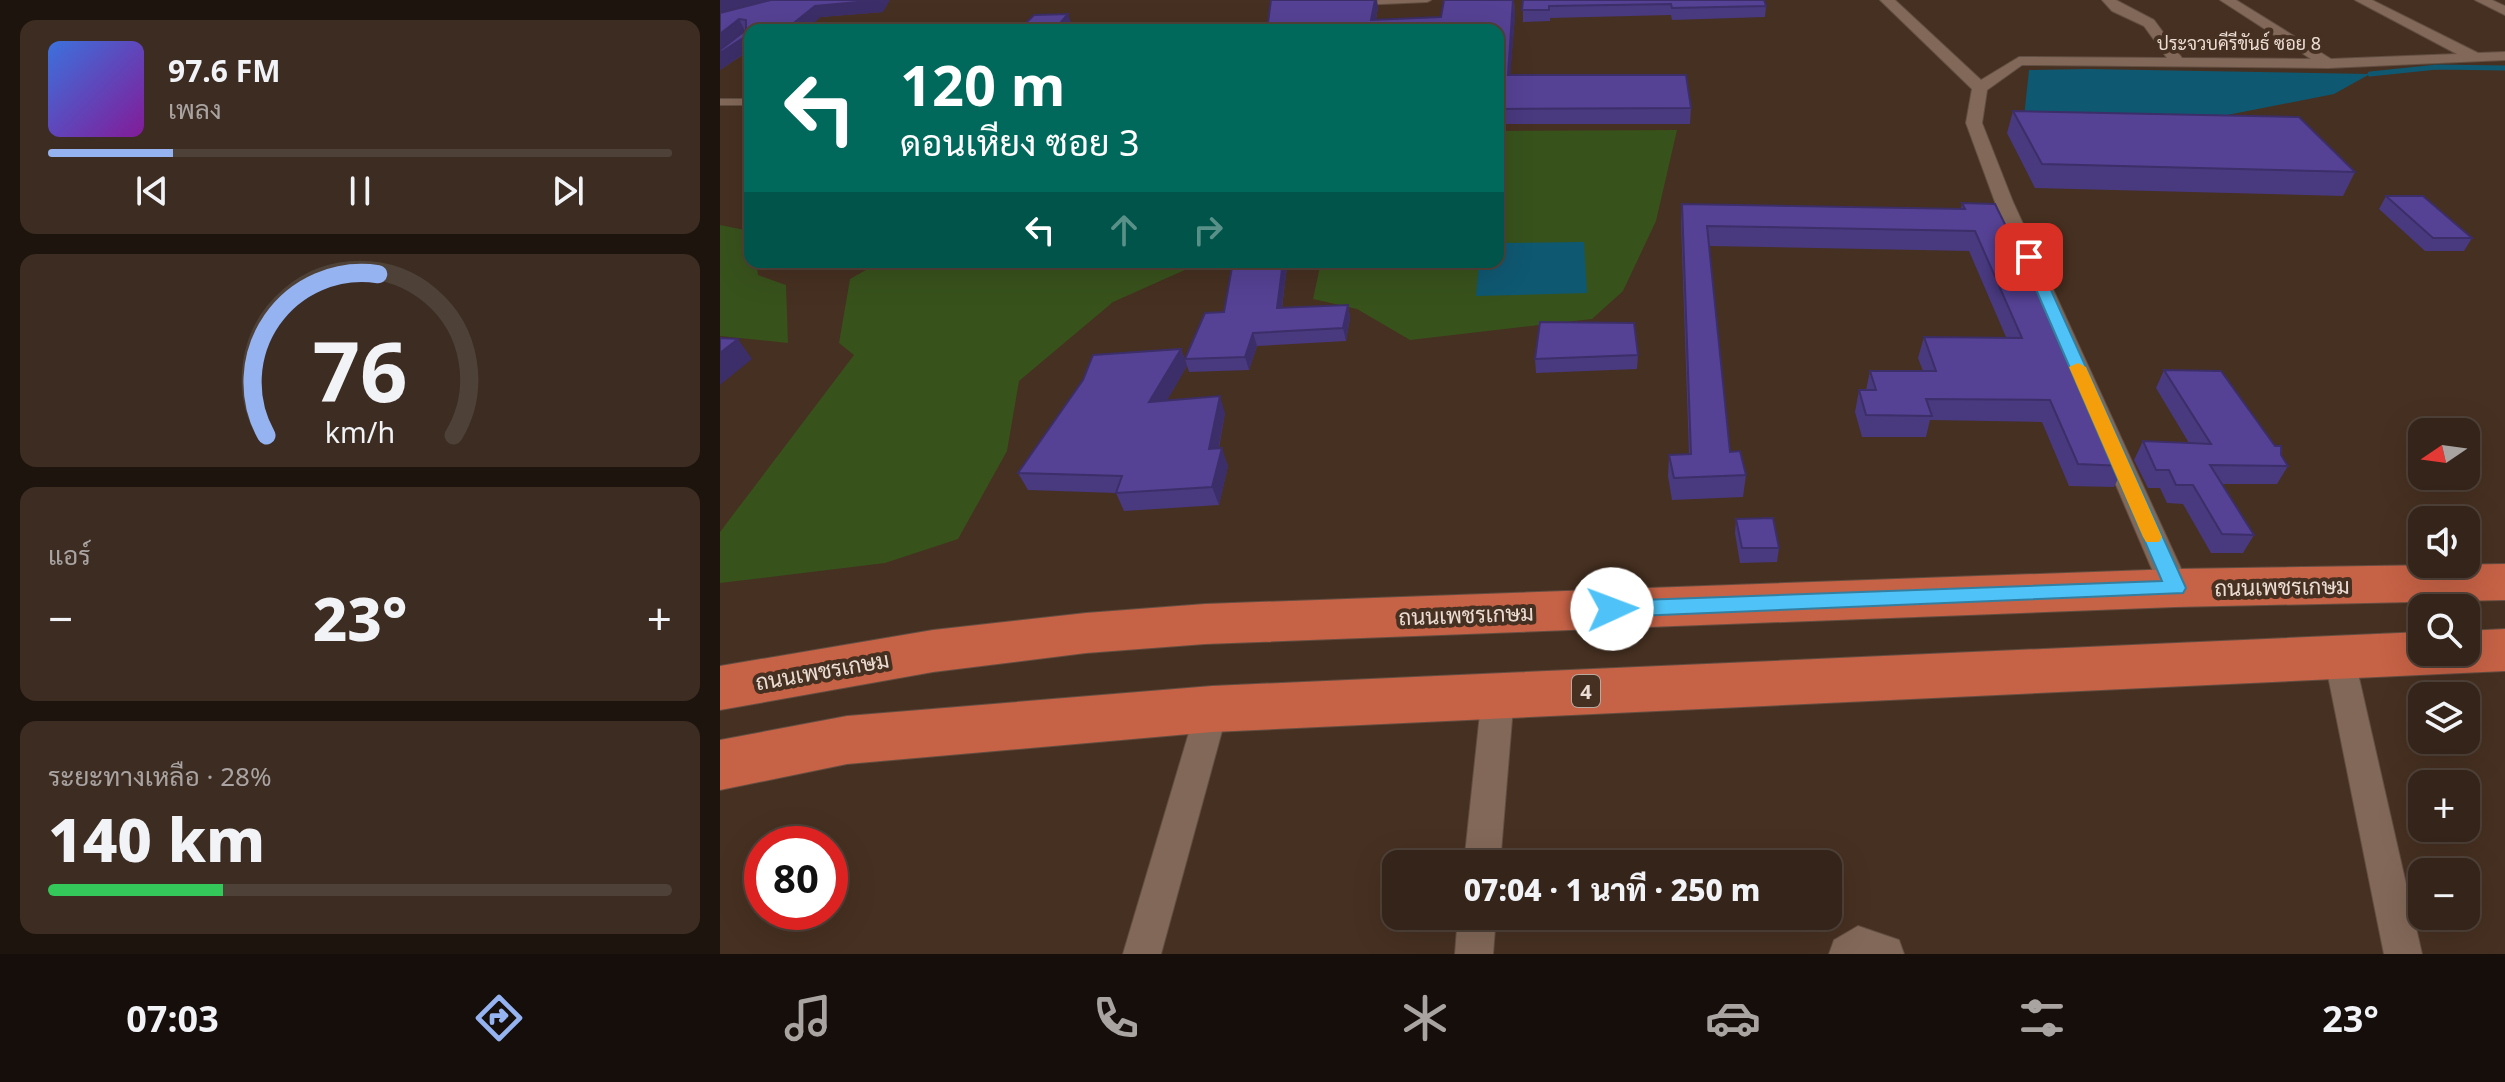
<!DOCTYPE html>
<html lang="th">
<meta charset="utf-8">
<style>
:root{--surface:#342419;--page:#3c2c22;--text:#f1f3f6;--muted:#a9a4a2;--line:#4e4138;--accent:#95b2f1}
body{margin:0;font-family:"Noto Sans",Sarabun,sans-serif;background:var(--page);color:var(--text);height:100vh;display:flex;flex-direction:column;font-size:30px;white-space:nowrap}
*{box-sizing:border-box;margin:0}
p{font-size:26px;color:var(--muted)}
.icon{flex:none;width:44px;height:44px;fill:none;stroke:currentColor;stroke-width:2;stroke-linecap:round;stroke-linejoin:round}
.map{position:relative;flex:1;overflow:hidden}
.sheet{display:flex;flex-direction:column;gap:20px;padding:20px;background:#1d140e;width:720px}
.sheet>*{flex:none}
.banner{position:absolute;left:24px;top:24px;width:760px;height:244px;border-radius:16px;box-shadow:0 8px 32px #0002,0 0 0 2px var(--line);background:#00695c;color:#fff;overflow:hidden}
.needle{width:52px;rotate:257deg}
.controls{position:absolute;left:1688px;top:418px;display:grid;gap:16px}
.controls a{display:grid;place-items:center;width:72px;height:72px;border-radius:16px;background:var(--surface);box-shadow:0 8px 32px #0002,0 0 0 2px var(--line);font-size:40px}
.speed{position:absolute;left:24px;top:826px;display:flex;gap:16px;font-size:40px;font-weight:700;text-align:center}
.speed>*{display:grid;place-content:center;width:104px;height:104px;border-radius:50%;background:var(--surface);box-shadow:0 8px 32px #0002,0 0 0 2px var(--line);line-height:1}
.speed .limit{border:12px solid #d22;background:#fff;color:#111}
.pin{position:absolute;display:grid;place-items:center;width:68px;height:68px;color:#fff;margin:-34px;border-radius:16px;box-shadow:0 4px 12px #0006}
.me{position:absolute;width:88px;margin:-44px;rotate:88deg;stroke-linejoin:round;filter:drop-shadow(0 0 6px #0008)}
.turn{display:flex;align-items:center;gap:28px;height:168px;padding:0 24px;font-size:36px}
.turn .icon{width:104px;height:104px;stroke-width:2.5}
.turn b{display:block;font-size:56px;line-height:68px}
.lanes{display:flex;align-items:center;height:76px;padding:0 24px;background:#0003;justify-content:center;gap:40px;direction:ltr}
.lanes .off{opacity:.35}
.big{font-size:60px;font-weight:800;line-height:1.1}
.sheet .card{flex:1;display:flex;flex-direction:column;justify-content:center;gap:12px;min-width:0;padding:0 28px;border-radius:16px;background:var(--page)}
.sheet .dial{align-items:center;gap:0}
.dial svg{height:208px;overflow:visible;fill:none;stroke:var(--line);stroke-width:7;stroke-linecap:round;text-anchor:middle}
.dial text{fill:var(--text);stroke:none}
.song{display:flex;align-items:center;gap:24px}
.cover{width:96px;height:96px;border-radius:12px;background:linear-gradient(135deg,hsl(220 70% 55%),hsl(290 70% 35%))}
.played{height:8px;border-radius:4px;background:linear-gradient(90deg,var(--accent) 20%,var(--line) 20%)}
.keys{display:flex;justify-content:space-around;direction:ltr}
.heat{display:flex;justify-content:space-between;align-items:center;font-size:44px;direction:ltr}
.charge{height:12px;border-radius:6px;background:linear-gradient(90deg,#34c759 28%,var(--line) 0)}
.trip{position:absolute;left:662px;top:850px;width:460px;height:80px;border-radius:16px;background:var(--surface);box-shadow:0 8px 32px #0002,0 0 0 2px var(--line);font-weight:800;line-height:80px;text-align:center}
.dock{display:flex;height:128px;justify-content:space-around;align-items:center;background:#150e0a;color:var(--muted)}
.dock .icon{width:56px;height:56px}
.dock .selected{color:var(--accent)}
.dock b{font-size:36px;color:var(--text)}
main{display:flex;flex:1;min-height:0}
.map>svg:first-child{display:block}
.green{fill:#38521c}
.water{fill:#0f5871}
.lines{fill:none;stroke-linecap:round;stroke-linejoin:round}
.stream{stroke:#0f5871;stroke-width:5}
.service-casing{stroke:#624e42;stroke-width:2}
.minor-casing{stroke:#624e42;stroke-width:2}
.trunk-casing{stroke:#624e42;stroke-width:2}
.service{fill:#826858;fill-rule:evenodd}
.minor{fill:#826858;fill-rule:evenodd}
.trunk{fill:#c66246;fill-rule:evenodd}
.wall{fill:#49397f}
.shaded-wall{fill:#3c2e68}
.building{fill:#554294;stroke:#3c2e68;stroke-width:2}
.route{fill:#4fc3f7;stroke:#337fa1;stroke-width:2}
.slow{fill:#f59e0b}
.labels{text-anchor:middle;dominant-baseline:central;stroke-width:8;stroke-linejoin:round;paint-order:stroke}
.far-street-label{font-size:18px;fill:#ecddd4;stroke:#463021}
.shield{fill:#463021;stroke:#baa99e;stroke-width:2}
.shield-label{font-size:20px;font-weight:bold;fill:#ecddd4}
.street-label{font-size:22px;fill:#ecddd4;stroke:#463021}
</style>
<main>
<section class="sheet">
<div class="card">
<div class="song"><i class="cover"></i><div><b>97.6 FM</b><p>เพลง</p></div></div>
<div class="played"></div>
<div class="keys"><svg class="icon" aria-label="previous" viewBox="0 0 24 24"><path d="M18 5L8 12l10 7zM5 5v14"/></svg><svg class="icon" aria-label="pause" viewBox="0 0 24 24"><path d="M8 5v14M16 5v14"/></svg><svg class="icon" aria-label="next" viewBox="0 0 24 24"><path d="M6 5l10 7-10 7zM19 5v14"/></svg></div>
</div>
<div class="card dial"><svg viewBox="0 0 100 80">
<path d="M14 69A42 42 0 1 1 86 69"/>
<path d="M14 69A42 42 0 0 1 57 7" stroke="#95b2f1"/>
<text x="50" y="56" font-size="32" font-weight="700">76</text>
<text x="50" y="72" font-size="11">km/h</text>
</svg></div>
<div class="card"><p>แอร์</p>
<div class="heat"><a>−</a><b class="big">23°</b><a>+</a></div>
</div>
<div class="card"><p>ระยะทางเหลือ · 28%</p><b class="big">140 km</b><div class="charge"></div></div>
</section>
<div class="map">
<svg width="1785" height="954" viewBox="0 0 1785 954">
<rect width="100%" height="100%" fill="#463021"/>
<!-- green -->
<path class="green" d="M 957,130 L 936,221 L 903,291 L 872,319 L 690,340 L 637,309 L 593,299 L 601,262 L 778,262 L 778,131 Z
M 0,225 L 30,231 L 30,262 L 36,262 L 38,275 L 66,285 L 68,343 L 0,336 Z
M 160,262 L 513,262 L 476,265 L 393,302 L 299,381 L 287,451 L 238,539 L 165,563 L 0,583 L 0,532 L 134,355 L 119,343 L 130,279 Z"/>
<!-- water -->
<path class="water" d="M 1368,69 L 1650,74 L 1614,94 L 1492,118 L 1304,117 L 1309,70 Z
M 864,242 L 867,293 L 756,296 L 759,262 L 778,262 L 778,243 Z"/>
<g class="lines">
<!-- stream -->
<path class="stream" d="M 1650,74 L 1717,67 L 1785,68"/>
<!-- service casing -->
<g class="service-casing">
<path id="service" d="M 660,0 L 711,0 L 707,2 L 640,5 L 636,3 Z
M 0,99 L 30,99 L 30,105 L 0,105 Z"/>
</g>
<!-- minor casing -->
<g class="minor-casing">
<path id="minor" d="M 1160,0 L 1175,0 L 1261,80 L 1299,57 L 1447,58 L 1424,26 L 1392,11 L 1382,0 L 1396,0 L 1434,20 L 1462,58 L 1591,59 L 1500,0 L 1516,0 L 1611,59 L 1737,54 L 1635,0 L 1652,0 L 1758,53 L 1785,52 L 1785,60 L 1608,68 L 1302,65 L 1267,90 L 1262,123 L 1293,202 L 1470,588 L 1465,596 L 1455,599 L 1445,596 L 1440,588 L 1275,202 L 1246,123 L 1252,89 Z
M 1755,0 L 1772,0 L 1785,6 L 1785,15 Z
M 1619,644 L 1630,647 L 1634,656 L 1702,954 L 1664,954 L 1604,656 L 1608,647 Z
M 778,682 L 789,686 L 794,695 L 780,864 L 744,864 L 762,695 L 767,686 Z
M 492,695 L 503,699 L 508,709 L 441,954 L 403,954 L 476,709 L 481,699 Z
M 738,916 L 776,916 L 773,954 L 735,954 Z
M 1138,926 L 1179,940 L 1184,954 L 1109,954 L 1114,940 Z"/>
</g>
<!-- trunk casing -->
<g class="trunk-casing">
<path id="trunk" d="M 1785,564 L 1785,600 L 1455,607 L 485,644 L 366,653 L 213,672 L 0,710 L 0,666 L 213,630 L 366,613 L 485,604 L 1455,569 Z
M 1785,629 L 1785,671 L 492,732 L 127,764 L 0,790 L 0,740 L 127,716 L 492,686 L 1702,632 L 1702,652 L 1746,652 L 1746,631 Z"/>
</g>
<!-- service -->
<use href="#service" class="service"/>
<!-- minor -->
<use href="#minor" class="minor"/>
<!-- trunk -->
<use href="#trunk" class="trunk"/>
</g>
<!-- wall -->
<path class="wall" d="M 803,0 L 1046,6 L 1045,17 L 952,20 L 951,15 L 830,18 L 830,21 L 803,22 Z
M 794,1 L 795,15 L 790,75 L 971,108 L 970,124 L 778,124 L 778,30 L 547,30 L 658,7 L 656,20 L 721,17 Z
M 163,12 L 101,17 L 30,30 L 30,50 L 0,70 L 0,13 Z
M 1293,111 L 1635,172 L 1623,196 L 1315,188 L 1287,133 Z
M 1666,196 L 1752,238 L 1744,251 L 1705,251 L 1659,209 Z
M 1242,203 L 1404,466 L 1394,487 L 1349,486 L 1322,422 L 1210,420 L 1206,437 L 1142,437 L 1135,412 L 1139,390 L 1146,390 L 1150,371 L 1203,371 L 1198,358 L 1204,337 L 1286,337 L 1249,251 L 989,246 L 1010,452 L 1026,475 L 1023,497 L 952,500 L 948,476 L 949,455 L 969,454 L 961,223 L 962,204 L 1241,209 Z
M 513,262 L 565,262 L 567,267 L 562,308 L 628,305 L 630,318 L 626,341 L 537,346 L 529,370 L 469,372 L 465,359 L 504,312 Z
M 461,349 L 467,366 L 447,400 L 505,413 L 499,448 L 508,466 L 499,505 L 404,511 L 396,493 L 308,490 L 298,473 Z
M 918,355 L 917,369 L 816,373 L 815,359 Z
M 1444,370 L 1561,455 L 1568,466 L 1557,484 L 1502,484 L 1534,535 L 1523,553 L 1491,553 L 1463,504 L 1447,503 L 1440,488 L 1428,488 L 1414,460 L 1423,441 L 1469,443 L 1436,388 Z
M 1016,519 L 1059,548 L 1057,562 L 1020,563 L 1015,533 Z"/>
<!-- shaded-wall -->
<path class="shaded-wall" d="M 0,0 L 50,0 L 0,12 Z
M 159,0 L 170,0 L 163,12 L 101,17 L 85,30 L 65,30 L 95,6 Z
M 655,0 L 657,0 L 658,7 L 654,30 L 651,20 Z
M 794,1 L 795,15 L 789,90 L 788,75 Z
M 348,14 L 352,25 L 347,30 L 334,30 Z
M 19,19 L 25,31 L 0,51 L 0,34 Z
M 23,38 L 29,50 L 0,70 L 0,53 Z
M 563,262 L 565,262 L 567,267 L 560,321 L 557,308 Z
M 628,305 L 630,318 L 626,341 L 623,328 Z
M 533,333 L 537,346 L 529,370 L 525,357 Z
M 18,339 L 32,359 L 0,385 L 0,353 Z
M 461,349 L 467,366 L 436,420 L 429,402 Z
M 500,396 L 505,413 L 495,466 L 489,449 Z
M 502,448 L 508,466 L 499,505 L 492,487 Z"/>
<!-- building -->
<path class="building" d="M 51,0 L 159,0 L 95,6 L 65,30 L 30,30 L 30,38 L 23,38 L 0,53 L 0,50 L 26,30 L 26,20 L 19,19 L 0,34 L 0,13 Z
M 551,0 L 655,0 L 651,20 L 721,17 L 724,0 L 793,0 L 788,75 L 966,75 L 971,108 L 778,109 L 778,30 L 547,30 Z
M 803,0 L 1044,0 L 1046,6 L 952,8 L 951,4 L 829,6 L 829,10 L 802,10 Z
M 348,14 L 334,30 L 299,30 L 314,15 Z
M 1293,111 L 1579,117 L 1635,172 L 1322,164 Z
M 1666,196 L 1703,196 L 1752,238 L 1713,238 Z
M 1242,203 L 1275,204 L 1404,466 L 1358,464 L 1330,400 L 1206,399 L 1212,416 L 1146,415 L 1139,390 L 1156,390 L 1150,371 L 1216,371 L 1204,337 L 1302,338 L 1255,231 L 987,226 L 1010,452 L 1020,451 L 1026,475 L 954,478 L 949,455 L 971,454 L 962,204 L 1245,209 Z
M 513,262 L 563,262 L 557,308 L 628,305 L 623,328 L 533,333 L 525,357 L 465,359 L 485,313 L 504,312 Z
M 820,322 L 914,323 L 918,355 L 815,359 Z
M 0,338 L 18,339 L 0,353 Z
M 461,349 L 429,402 L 500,396 L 489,449 L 502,448 L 492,487 L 396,493 L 402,476 L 298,473 L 363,380 L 373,355 Z
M 1444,370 L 1501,371 L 1555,446 L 1561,446 L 1561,455 L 1568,466 L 1490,465 L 1534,535 L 1502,534 L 1473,485 L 1456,485 L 1449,470 L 1436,470 L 1423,441 L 1491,444 Z
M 1053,518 L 1059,548 L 1022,548 L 1016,519 Z"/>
<!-- route -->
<path class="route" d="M 1309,253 L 1316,257 L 1466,588 L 1463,593 L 892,617 L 884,615 L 881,609 L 884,603 L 892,601 L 1442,581 L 1302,257 Z"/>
<!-- slow -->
<path class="slow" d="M 1358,363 L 1366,367 L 1442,537 L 1439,542 L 1426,542 L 1423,537 L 1349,367 Z"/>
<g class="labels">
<!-- far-street labels -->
<g class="far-street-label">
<text x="1519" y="43">ประจวบคีรีขันธ์ ซอย 8</text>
</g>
<!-- shield labels -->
<rect class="shield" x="852" y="675" width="28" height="32" rx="6"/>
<g class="shield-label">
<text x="866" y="691">4</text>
</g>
<!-- street labels -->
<g class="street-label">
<text transform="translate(1562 586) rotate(-1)">ถนนเพชรเกษม</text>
<text transform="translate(746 614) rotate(-2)">ถนนเพชรเกษม</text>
<text transform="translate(102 670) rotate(-10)">ถนนเพชรเกษม</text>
</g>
</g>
</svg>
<div class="controls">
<a><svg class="needle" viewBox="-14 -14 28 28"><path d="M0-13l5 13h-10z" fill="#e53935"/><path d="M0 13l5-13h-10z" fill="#a9a4a2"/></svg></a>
<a><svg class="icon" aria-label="sound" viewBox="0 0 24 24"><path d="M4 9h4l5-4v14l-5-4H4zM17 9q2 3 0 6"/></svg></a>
<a><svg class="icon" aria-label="search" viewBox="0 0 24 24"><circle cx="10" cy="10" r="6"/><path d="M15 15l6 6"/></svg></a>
<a><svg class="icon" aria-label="layers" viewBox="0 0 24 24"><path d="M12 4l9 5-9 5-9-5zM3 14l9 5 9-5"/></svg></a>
<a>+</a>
<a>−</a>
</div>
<div class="speed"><div class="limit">80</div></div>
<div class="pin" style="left:1309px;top:257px;background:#d93025"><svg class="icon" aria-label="arrive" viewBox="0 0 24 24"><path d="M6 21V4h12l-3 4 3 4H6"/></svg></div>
<svg class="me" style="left:892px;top:609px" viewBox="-20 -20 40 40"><circle r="19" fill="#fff"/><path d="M0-13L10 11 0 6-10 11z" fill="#4fc3f7"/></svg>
<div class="trip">07:04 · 1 นาที · 250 m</div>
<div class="banner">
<div class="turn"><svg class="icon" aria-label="left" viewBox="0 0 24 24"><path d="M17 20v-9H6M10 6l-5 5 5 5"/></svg><div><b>120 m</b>ดอนเหียง ซอย 3</div></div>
<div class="lanes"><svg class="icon" aria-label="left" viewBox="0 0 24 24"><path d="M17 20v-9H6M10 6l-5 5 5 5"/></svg><svg class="icon off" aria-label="ahead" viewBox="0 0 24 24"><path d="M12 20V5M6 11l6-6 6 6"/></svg><svg class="icon off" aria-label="right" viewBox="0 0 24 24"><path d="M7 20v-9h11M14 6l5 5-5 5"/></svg></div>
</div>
</div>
</main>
<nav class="dock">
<b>07:03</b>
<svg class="icon selected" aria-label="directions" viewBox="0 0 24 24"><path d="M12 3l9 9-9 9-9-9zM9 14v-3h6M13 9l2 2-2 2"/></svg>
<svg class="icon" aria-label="music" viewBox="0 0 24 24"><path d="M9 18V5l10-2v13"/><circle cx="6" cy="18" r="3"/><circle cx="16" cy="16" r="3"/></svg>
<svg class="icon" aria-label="phone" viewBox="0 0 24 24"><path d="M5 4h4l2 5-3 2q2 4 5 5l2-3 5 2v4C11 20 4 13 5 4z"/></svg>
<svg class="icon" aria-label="climate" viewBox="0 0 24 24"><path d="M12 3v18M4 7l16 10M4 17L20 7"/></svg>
<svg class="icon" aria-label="car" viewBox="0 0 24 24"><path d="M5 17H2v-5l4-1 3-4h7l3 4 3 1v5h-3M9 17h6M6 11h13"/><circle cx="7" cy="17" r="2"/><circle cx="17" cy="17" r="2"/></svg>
<svg class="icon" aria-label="filters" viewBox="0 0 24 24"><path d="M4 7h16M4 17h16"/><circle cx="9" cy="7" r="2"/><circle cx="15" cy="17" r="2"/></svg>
<b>23°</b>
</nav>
